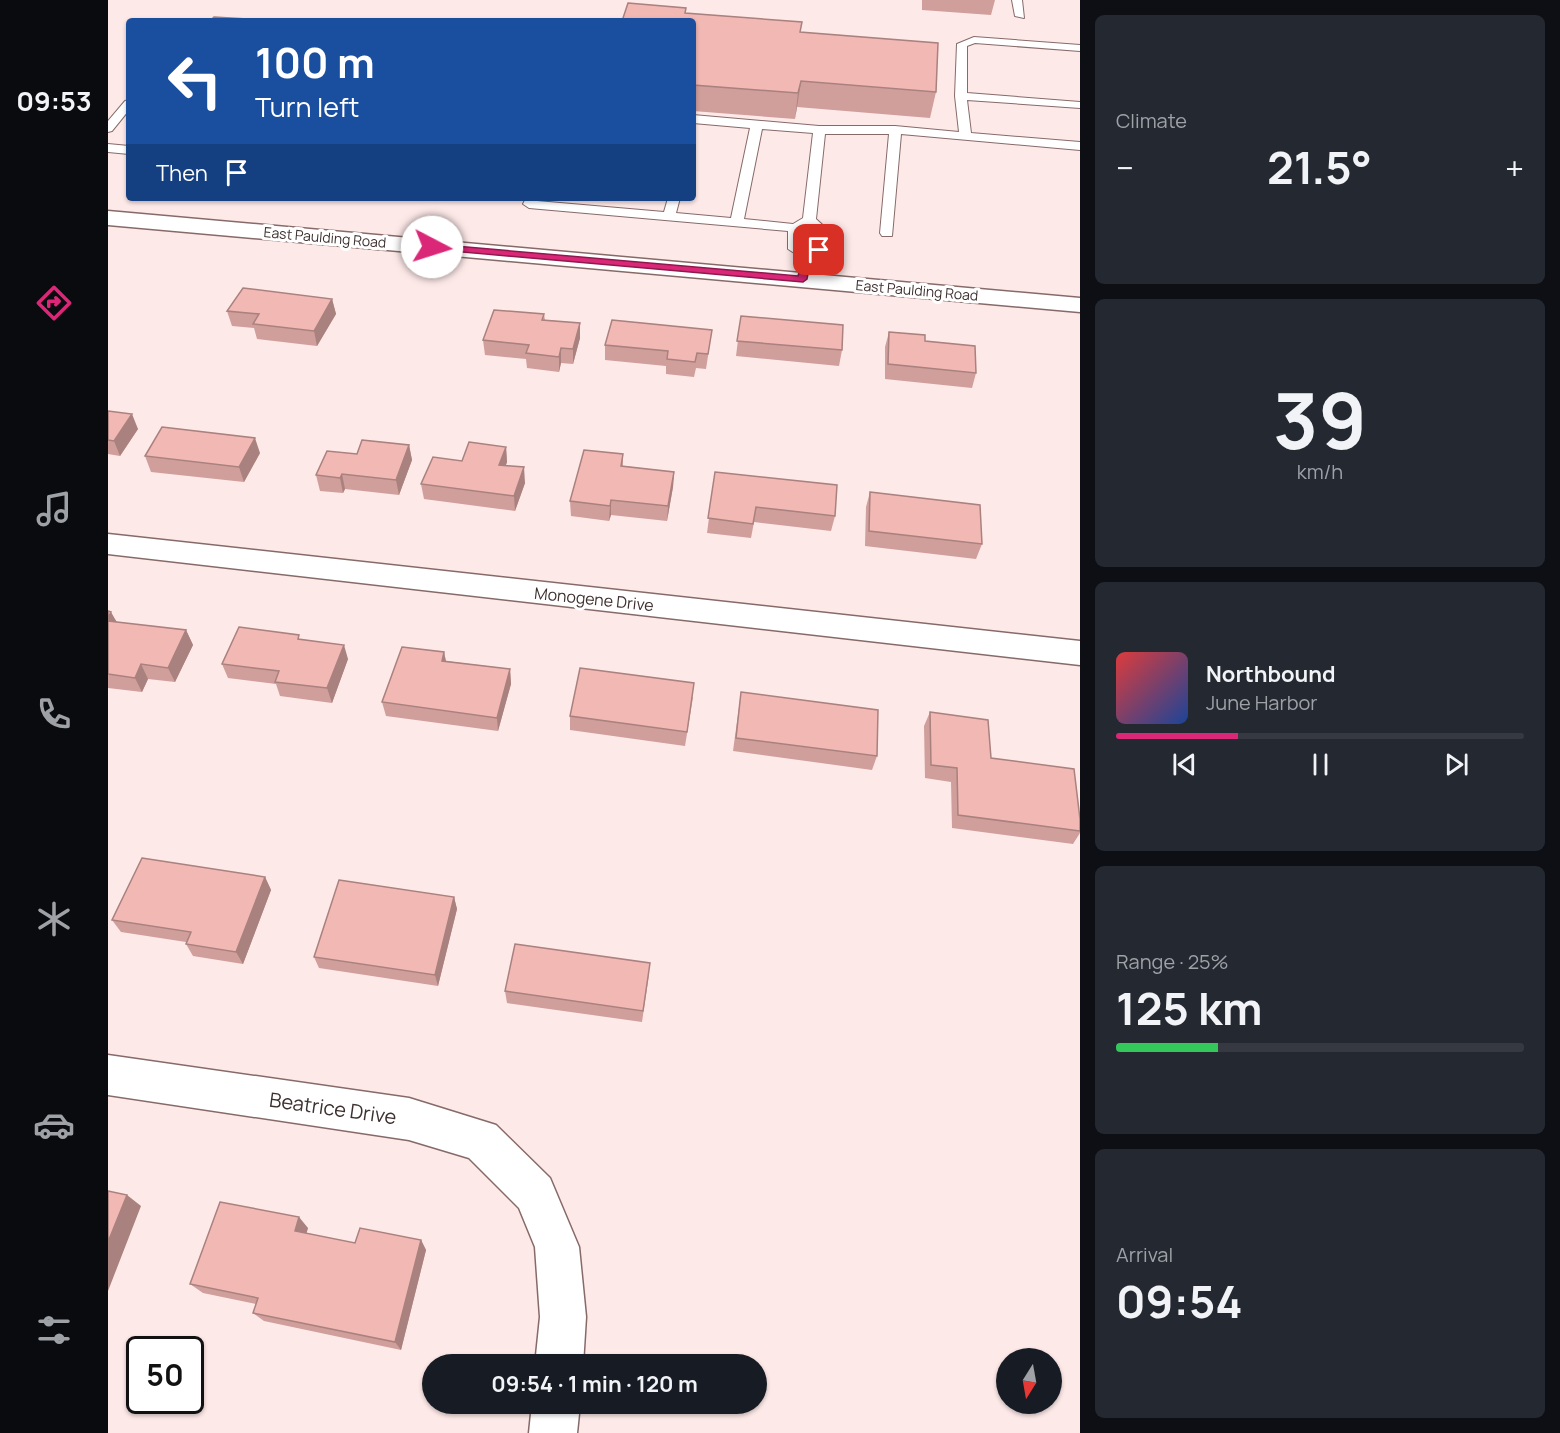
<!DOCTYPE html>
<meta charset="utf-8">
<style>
:root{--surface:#171b24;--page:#242831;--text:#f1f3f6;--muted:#9ea1a6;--line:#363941;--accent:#db2777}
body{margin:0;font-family:Manrope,sans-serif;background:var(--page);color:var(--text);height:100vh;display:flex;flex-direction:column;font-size:22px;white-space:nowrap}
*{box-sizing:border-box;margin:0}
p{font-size:20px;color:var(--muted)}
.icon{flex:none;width:33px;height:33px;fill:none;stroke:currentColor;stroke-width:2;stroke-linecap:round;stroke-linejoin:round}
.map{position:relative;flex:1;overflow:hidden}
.sheet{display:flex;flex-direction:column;gap:15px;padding:15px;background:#0d0f14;width:480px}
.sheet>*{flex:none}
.banner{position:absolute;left:18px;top:18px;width:570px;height:183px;border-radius:6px;box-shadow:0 2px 4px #0004;background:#1a4fa0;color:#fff;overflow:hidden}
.needle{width:39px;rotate:191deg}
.buttons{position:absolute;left:888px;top:1348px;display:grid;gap:12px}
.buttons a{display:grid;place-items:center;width:66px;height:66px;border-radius:50%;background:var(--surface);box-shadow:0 2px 4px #0004;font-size:30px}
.speed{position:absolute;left:18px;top:1336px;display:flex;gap:12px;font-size:30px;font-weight:700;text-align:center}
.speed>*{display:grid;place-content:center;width:78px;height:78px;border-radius:50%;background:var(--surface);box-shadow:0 2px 4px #0004;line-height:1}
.speed .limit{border:3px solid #111;border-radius:9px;background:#fff;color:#111}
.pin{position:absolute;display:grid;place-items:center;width:51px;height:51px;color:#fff;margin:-26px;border-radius:12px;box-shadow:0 3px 9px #0006}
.me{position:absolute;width:66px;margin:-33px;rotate:95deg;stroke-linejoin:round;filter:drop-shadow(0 0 4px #0008)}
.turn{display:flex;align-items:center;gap:21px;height:126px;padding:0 30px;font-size:27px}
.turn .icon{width:78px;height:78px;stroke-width:2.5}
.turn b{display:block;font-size:42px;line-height:51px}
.then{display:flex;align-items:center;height:57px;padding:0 30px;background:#0003;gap:12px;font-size:22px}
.big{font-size:45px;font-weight:700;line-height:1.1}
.sheet .tile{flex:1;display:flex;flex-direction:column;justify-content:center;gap:9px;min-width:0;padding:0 21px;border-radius:9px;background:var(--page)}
.sheet .dial{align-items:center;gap:0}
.dial b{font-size:78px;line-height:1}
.song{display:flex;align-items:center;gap:18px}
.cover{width:72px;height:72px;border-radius:9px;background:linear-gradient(135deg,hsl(0 70% 55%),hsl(220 70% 35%))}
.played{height:6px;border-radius:3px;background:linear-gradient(90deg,var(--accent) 30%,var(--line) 30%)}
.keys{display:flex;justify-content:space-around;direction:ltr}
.heat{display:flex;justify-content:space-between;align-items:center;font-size:33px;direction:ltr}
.charge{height:9px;border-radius:4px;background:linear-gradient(90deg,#34c759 25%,var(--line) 0)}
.trip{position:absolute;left:314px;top:1354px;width:345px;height:60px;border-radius:30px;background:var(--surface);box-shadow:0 2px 4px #0004;font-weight:700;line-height:60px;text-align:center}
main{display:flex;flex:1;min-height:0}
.tab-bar{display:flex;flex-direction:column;width:108px;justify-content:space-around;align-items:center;background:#090b0e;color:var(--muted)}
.tab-bar .icon{width:42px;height:42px}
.tab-bar .active{color:var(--accent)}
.tab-bar b{font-size:27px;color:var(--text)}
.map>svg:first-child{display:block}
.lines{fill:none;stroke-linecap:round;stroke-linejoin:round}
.service-casing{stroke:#866a68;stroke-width:2}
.minor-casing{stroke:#866a68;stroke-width:3}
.secondary-casing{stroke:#866a68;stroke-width:3}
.service{fill:#fff;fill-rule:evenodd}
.minor{fill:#fff;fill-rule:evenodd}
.secondary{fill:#fff;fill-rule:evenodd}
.wall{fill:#d09e9b}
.shaded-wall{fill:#a9817e}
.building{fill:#f2b8b4;stroke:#a9817e;stroke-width:1.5}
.route{fill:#db2777;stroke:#8e194d;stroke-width:1.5}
.labels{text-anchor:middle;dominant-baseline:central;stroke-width:6;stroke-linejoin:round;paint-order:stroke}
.far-street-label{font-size:14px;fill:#3d302f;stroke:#fff}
.street-label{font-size:16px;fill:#3d302f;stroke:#fff}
.near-street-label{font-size:20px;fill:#3d302f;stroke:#fff}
</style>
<main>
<nav class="tab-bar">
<b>09:53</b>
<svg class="icon active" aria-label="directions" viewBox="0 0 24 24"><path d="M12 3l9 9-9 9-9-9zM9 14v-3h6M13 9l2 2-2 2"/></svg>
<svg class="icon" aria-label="music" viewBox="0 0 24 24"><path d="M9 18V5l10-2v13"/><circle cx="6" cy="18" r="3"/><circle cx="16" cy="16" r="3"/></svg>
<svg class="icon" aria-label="phone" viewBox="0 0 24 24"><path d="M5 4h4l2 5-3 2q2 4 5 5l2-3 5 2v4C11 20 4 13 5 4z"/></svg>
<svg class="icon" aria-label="climate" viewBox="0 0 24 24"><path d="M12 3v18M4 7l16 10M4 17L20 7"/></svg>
<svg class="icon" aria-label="car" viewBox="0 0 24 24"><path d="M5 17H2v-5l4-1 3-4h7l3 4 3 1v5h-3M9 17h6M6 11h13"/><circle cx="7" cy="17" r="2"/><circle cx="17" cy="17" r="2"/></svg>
<svg class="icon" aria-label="filters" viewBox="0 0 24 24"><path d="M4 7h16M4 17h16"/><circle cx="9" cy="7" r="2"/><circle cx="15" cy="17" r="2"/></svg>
</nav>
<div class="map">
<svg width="972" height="1433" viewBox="0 0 972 1433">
<rect width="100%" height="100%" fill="#fde9e8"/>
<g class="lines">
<!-- service casing -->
<g class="service-casing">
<path id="service" d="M 904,0 L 914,0 L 916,18 L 907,16 Z
M 866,37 L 972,45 L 972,51 L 867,43 L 859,46 L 859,93 L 972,102 L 972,108 L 859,100 L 863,133 L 972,142 L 972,150 L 793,134 L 784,236 L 774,236 L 772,233 L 781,134 L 717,134 L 708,219 L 720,230 L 718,251 L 699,261 L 680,249 L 680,231 L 421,208 L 415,204 L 418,198 L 430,198 L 429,201 L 556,212 L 560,198 L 572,198 L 568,213 L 623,218 L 642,128 L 585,123 L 585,115 L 711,126 L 787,126 L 851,132 L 847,96 L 849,44 ZM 654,129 L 705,133 L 695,218 L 685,224 L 636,219 ZM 700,226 L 706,231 L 704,249 L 700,251 L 694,247 L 694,230 Z
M 21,100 L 21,110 L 4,131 L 0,132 L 0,121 L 17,101 Z
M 0,144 L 21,146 L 21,154 L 0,152 Z"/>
</g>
<!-- minor casing -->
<g class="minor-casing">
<path id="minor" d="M 0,534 L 972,641 L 972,665 L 0,554 Z
M 0,1055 L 301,1098 L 388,1125 L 442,1178 L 471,1247 L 478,1317 L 475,1365 L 427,1365 L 432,1317 L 427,1247 L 411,1208 L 361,1158 L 301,1140 L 0,1095 Z
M 424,1404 L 472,1404 L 469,1433 L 421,1433 Z"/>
</g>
<!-- secondary casing -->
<g class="secondary-casing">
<path id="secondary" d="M 0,211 L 972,298 L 972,312 L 0,225 Z"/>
</g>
<!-- service -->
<use href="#service" class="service"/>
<!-- minor -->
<use href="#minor" class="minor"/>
<!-- secondary -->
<use href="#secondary" class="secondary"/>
</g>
<!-- wall -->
<path class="wall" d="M 814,0 L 887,0 L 883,15 L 814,10 Z
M 578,13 L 828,92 L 822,118 L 689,107 L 687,119 L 585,111 L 585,21 Z
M 224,299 L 228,314 L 209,346 L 149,339 L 146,328 L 124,326 L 119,311 Z
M 436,314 L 437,320 L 472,323 L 472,338 L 465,364 L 453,363 L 451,372 L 419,368 L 418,359 L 377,355 L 375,340 Z
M 633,316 L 734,350 L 731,366 L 628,356 Z
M 604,330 L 598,369 L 588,368 L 586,377 L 558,374 L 558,366 L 497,360 L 497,345 Z
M 781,332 L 817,341 L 868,373 L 864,388 L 777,379 L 777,347 Z
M 0,411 L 30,429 L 12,456 L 0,454 Z
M 301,445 L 304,460 L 291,495 L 237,489 L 235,493 L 212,491 L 208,475 L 249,454 Z
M 398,447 L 399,462 L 398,465 L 417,483 L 407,511 L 316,499 L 313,484 L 354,461 Z
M 152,453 L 136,482 L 43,472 L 37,456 Z
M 515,454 L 515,466 L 566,472 L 565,487 L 559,521 L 503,515 L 501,521 L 463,516 L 462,501 Z
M 607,472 L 727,516 L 723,531 L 646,522 L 643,538 L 599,533 Z
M 762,492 L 874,544 L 868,559 L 757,546 L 758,507 Z
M 0,611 L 9,622 L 78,630 L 85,645 L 67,682 L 40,679 L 34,692 L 0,688 Z
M 192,639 L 240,659 L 224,703 L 172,696 L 168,684 L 120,678 L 114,664 Z
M 336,652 L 338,661 L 402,669 L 403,684 L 390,731 L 278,716 L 274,702 Z
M 633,692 L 769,756 L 764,770 L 625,751 Z
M 585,697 L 577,746 L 462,730 L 462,716 Z
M 822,712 L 883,758 L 972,819 L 972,833 L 965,844 L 844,828 L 843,782 L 817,778 L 816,726 Z
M 157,877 L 163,890 L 135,964 L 85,956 L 78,944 L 78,942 L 13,932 L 4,920 Z
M 346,897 L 349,909 L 330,986 L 211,968 L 206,957 Z
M 541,974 L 534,1022 L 399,1003 L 397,991 Z
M 200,1228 L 198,1233 L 247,1243 L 313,1240 L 318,1250 L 293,1350 L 156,1321 L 145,1313 L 148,1304 L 95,1293 L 82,1284 Z"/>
<!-- shaded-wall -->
<path class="shaded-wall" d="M 693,81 L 689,107 L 687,119 L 690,93 Z
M 224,299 L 228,314 L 209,346 L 206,331 Z
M 472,323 L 472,338 L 465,364 L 465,349 Z
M 453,348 L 453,363 L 451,372 L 451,357 Z
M 24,414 L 30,429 L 12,456 L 6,441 Z
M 147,438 L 152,453 L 136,482 L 131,467 Z
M 301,445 L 304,460 L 291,495 L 288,480 Z
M 398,447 L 399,462 L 392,480 L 391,465 Z
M 416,467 L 417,483 L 407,511 L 406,496 Z
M 566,472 L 565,487 L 559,521 L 560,506 Z
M 234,474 L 237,489 L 235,493 L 232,478 Z
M 503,500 L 503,515 L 501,521 L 502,506 Z
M 3,612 L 11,626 L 0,623 L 0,618 Z
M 78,630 L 85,645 L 67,682 L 60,668 Z
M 236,645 L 240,659 L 224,703 L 219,688 Z
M 336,652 L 339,667 L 334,661 Z
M 33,664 L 40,679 L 34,692 L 27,678 Z
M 402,669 L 403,684 L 390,731 L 389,718 Z
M 157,877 L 163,890 L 135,964 L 128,952 Z
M 346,897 L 349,909 L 330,986 L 327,975 Z
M 19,1195 L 33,1206 L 0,1291 L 0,1242 Z
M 191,1217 L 200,1228 L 196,1242 L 187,1231 Z
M 313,1240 L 318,1250 L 293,1350 L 287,1342 Z"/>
<!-- building -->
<path class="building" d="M 520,3 L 578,8 L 577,13 L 694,22 L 692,32 L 830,43 L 828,92 L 693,81 L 690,93 L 585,85 L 585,21 L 514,21 Z
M 106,17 L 172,21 L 102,21 Z
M 135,288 L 224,299 L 206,331 L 145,324 L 151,314 L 119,311 Z
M 386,310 L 436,314 L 434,320 L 472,323 L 465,349 L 453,348 L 451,357 L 418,353 L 421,345 L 375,340 Z
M 633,316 L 735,325 L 734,350 L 629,341 Z
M 504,320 L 604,330 L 600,354 L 589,353 L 587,362 L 559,359 L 560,351 L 497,345 Z
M 781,332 L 817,335 L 817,341 L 867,346 L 868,373 L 780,364 Z
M 0,411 L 24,414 L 6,441 L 0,440 Z
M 54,427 L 147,438 L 131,467 L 37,456 Z
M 254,440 L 301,445 L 288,480 L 234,474 L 232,478 L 208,475 L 219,451 L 249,454 Z
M 361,442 L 398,447 L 391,465 L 416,467 L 406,496 L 313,484 L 325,457 L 354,461 Z
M 476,450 L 515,454 L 513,466 L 566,472 L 560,506 L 503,500 L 502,506 L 462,501 Z
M 607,472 L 729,485 L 727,516 L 648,507 L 645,524 L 600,518 Z
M 762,492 L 872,505 L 874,544 L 761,531 Z
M 0,611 L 3,612 L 0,618 Z
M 0,621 L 78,630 L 60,668 L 33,664 L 27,678 L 0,674 Z
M 131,627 L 191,635 L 190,639 L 236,645 L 219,688 L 167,682 L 171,671 L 114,664 Z
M 294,647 L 336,652 L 334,661 L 402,669 L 389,718 L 274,702 Z
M 472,668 L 586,683 L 579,732 L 462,716 Z
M 633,692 L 770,710 L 769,756 L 628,738 Z
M 822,712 L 880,720 L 883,758 L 966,769 L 972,819 L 972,831 L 850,815 L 849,768 L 823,765 Z
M 34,858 L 157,877 L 128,952 L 78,944 L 83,932 L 4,920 Z
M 231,880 L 346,897 L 327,975 L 206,957 Z
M 407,944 L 542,963 L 535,1011 L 397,991 Z
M 0,1191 L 19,1195 L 0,1242 Z
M 112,1202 L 191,1217 L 187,1231 L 247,1243 L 252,1228 L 313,1240 L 287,1342 L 145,1313 L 150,1298 L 82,1284 Z"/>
<!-- route -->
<path class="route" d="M 324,244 L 690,276 L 696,255 L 711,248 L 716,250 L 703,258 L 699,279 L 695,282 L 321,249 L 321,245 Z"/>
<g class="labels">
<!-- far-street labels -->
<g class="far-street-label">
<text transform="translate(217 237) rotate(5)">East Paulding Road</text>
<text transform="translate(809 290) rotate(5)">East Paulding Road</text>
</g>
<!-- street labels -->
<g class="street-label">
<text transform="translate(486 599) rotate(6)">Monogene Drive</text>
</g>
<!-- near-street labels -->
<g class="near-street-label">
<text transform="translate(225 1108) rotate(8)">Beatrice Drive</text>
</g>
</g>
</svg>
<div class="buttons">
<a><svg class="needle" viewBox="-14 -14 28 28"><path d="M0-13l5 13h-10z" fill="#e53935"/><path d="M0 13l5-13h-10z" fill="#9ea1a6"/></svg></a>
</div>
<div class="speed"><div class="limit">50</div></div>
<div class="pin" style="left:711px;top:250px;background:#d93025"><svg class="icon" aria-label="arrive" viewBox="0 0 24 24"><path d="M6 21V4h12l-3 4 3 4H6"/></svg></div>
<svg class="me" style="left:324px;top:247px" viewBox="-20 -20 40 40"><circle r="19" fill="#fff"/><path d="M0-13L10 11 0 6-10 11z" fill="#db2777"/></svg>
<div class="trip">09:54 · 1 min · 120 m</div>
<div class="banner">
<div class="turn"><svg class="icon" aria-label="left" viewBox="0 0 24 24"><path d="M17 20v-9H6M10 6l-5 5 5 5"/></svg><div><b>100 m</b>Turn left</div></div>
<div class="then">Then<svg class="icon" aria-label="arrive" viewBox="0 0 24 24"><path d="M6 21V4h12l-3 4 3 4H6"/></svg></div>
</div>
</div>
<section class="sheet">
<div class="tile"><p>Climate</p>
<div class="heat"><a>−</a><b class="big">21.5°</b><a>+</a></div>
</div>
<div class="tile dial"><b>39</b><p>km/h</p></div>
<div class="tile">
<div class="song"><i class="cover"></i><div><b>Northbound</b><p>June Harbor</p></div></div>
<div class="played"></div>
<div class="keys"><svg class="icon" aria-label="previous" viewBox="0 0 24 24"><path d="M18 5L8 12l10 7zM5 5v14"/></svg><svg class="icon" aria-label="pause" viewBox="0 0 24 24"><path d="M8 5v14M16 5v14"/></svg><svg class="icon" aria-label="next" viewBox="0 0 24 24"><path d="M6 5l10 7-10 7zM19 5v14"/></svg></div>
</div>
<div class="tile"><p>Range · 25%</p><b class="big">125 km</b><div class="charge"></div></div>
<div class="tile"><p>Arrival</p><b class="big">09:54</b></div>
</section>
</main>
